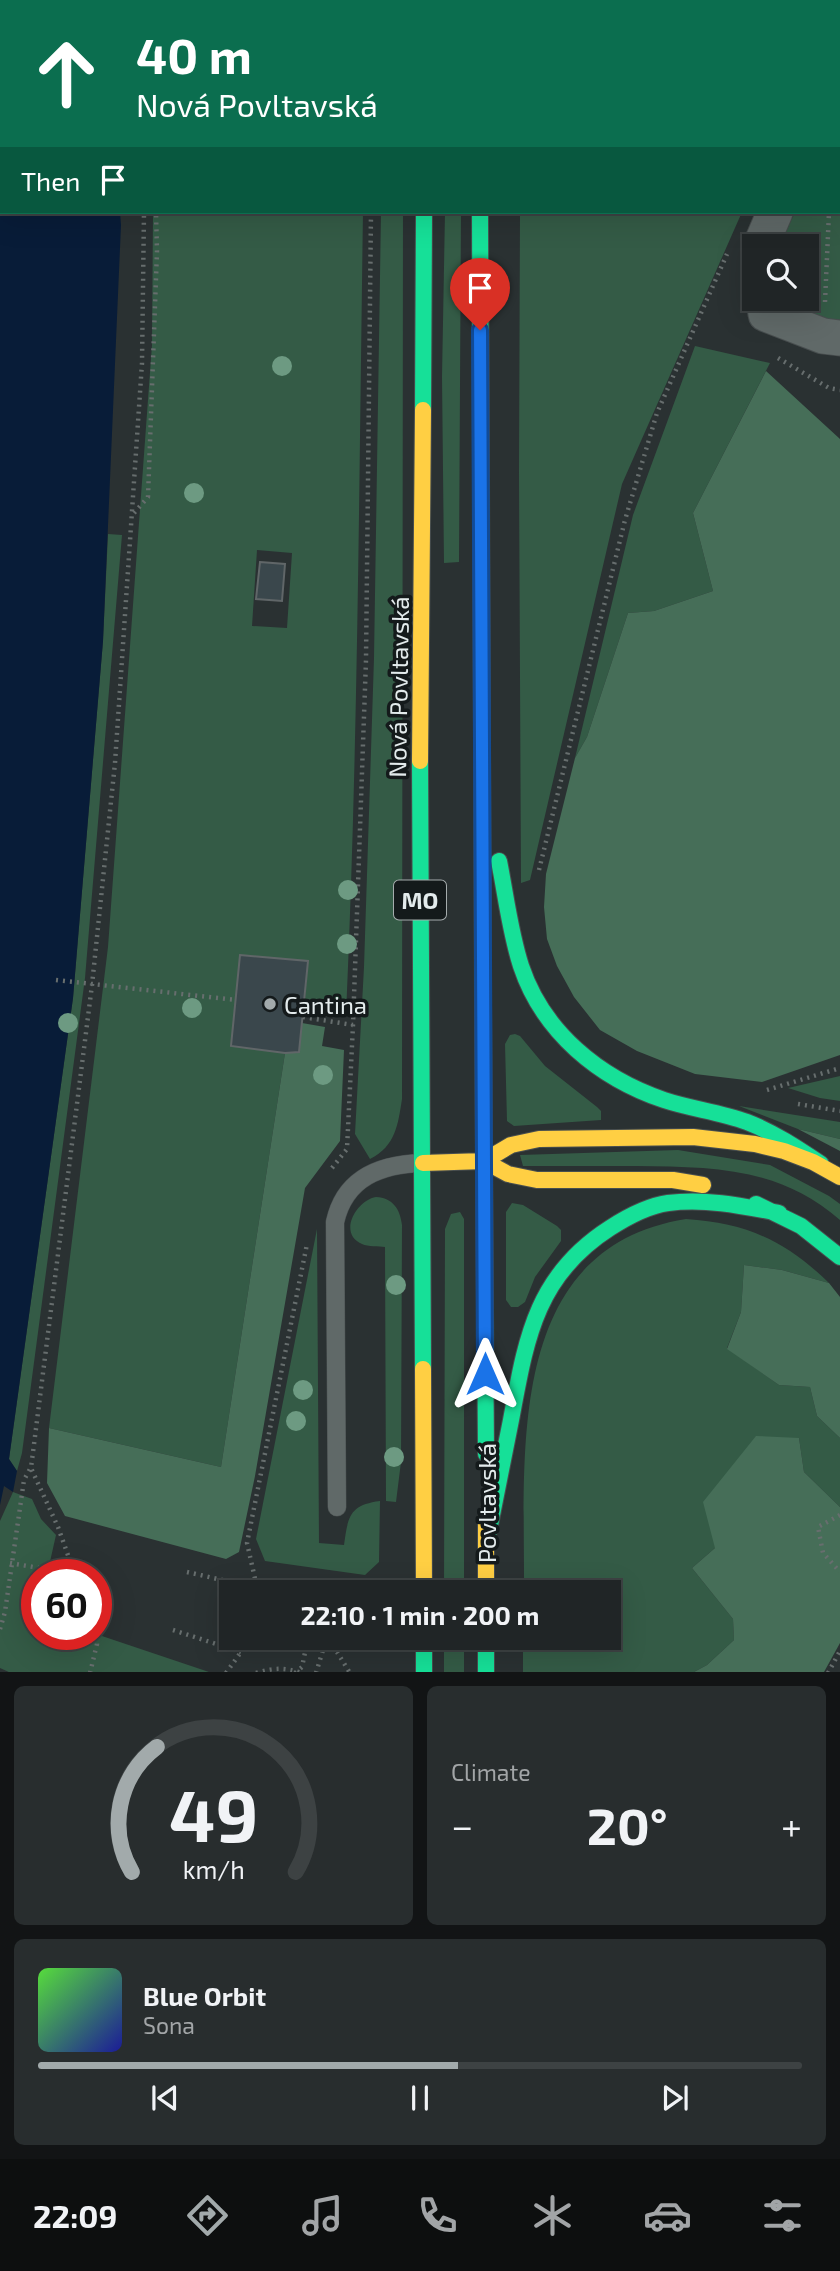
<!DOCTYPE html>
<meta charset="utf-8">
<style>
:root{--surface:#202526;--page:#282d2e;--text:#f1f3f6;--muted:#a2a5a7;--line:#3d4243;--accent:#a2aaab}
body{margin:0;font-family:"Exo 2",sans-serif;background:var(--page);color:var(--text);height:100vh;display:flex;flex-direction:column;font-size:26px;white-space:nowrap}
*{box-sizing:border-box;margin:0}
p{font-size:23px;color:var(--muted)}
.icon{flex:none;width:38px;height:38px;fill:none;stroke:currentColor;stroke-width:2;stroke-linecap:round;stroke-linejoin:round}
.map{position:relative;height:1672px;overflow:hidden}
.side{display:flex;flex-direction:column;gap:14px;padding:14px;background:#121415;flex:1}
.side>*{flex:none}
.hud{position:absolute;left:0px;top:0px;width:840px;height:214px;box-shadow:0 7px 28px #0002,0 0 0 2px var(--line);background:#0b6e4f;color:#fff;overflow:hidden}
.fabs{position:absolute;left:742px;top:234px;display:grid;gap:14px}
.fabs a{display:grid;place-items:center;width:77px;height:77px;border-radius:0px;background:var(--surface);box-shadow:0 7px 28px #0002,0 0 0 2px var(--line);font-size:35px}
.speed{position:absolute;left:21px;top:1559px;display:flex;gap:14px;font-size:35px;font-weight:700;text-align:center}
.speed>*{display:grid;place-content:center;width:91px;height:91px;border-radius:50%;background:var(--surface);box-shadow:0 7px 28px #0002,0 0 0 2px var(--line);line-height:1}
.speed .limit{border:10px solid #d22;background:#fff;color:#111}
.pin{position:absolute;display:grid;place-items:center;width:60px;height:60px;color:#fff;margin:-72px -30px;border-radius:50% 50% 50% 0;rotate:-45deg;box-shadow:0 0 7px #0007}
.pin .icon{rotate:45deg}
.me{position:absolute;width:77px;margin:-38px;rotate:0deg;stroke-linejoin:round;filter:drop-shadow(0 0 5px #0008)}
.turn{display:flex;align-items:center;gap:24px;height:147px;padding:0 21px;font-size:32px}
.turn .icon{width:91px;height:91px;stroke-width:2.5}
.turn b{display:block;font-size:49px;line-height:60px}
.then{display:flex;align-items:center;height:66px;padding:0 21px;background:#0003;gap:14px;font-size:26px}
.big{font-size:52px;font-weight:700;line-height:1.1}
.side .tile{flex:1;display:flex;flex-direction:column;justify-content:center;gap:10px;min-width:0;padding:0 24px;border-radius:10px;background:var(--page)}
.side .dial{align-items:center;gap:0}
.dial svg{height:182px;overflow:visible;fill:none;stroke:var(--line);stroke-width:7;stroke-linecap:round;text-anchor:middle}
.dial text{fill:var(--text);stroke:none}
.song{display:flex;align-items:center;gap:21px}
.cover{width:84px;height:84px;border-radius:10px;background:linear-gradient(135deg,hsl(110 70% 55%),hsl(240 70% 35%))}
.played{height:7px;border-radius:4px;background:linear-gradient(90deg,var(--accent) 55%,var(--line) 55%)}
.keys{display:flex;justify-content:space-around;direction:ltr}
.heat{display:flex;justify-content:space-between;align-items:center;font-size:38px;direction:ltr}
.side .tiles{flex:1;display:grid;gap:14px;grid-template-columns:1fr 1fr}
.tile:last-child{grid-column:span 2}
.trip{position:absolute;left:219px;top:1580px;width:402px;height:70px;border-radius:0px;background:var(--surface);box-shadow:0 7px 28px #0002,0 0 0 2px var(--line);font-weight:700;line-height:70px;text-align:center}
.tabs{display:flex;height:112px;justify-content:space-around;align-items:center;background:#0d0f0f;color:var(--muted)}
.tabs .icon{width:49px;height:49px}
.tabs .current{color:var(--accent)}
.tabs b{font-size:32px;color:var(--text)}
.map>svg:first-child{display:block}
.green{fill:#345b46;fill-rule:evenodd}
.forest{fill:#466e58}
.water{fill:#081c38}
.building{fill:#3a474c;stroke:#606668;stroke-width:2}
.lines{fill:none;stroke-linecap:round;stroke-linejoin:round}
.lane-casing{stroke:#484e4f;stroke-width:19}
.street-casing{stroke:#484e4f;stroke-width:37}
.fast-casing{stroke:#484e4f;stroke-width:18}
.slow-casing{stroke:#484e4f;stroke-width:18}
.path{stroke:#676e6e;stroke-width:4.5;stroke-dasharray:2 5;stroke-linecap:butt}
.lane{stroke:#606968;stroke-width:18}
.street{stroke:#606968;stroke-width:35}
.fast{stroke:#16e098;stroke-width:16}
.slow{stroke:#ffcf43;stroke-width:16}
.path-bridge{stroke:#676e6e;stroke-width:4.5;stroke-dasharray:2 5;stroke-linecap:butt}
.tree{fill:#6d9a82}
.route-casing{stroke:#114b97;stroke-width:18}
.route{stroke:#1a73e8;stroke-width:12}
.poi-dot{fill:#a2aaab;stroke:#141a1b;stroke-width:2.5}
.labels{text-anchor:middle;dominant-baseline:central;stroke-width:7;stroke-linejoin:round;paint-order:stroke}
.shield{fill:#141a1b;stroke:#a5acad;stroke-width:2}
.shield-label{font-size:23px;font-weight:bold;fill:#e3ebec}
.street-label{font-size:24px;fill:#e3ebec;stroke:#141a1b}
.poi-label{font-size:24px;fill:#e3ebec;stroke:#141a1b;text-anchor:start}
</style>
<div class="map">
<svg width="840" height="1673" viewBox="0 0 840 1673">
<rect width="100%" height="100%" fill="#2a3132"/>
<!-- green -->
<path class="green" d="M 149,0 L 360,0 L 360,2 L 149,2 Z
M 524,0 L 816,0 L 815,2 Z
M 840,111 L 840,321 C 822,319 804,314 792,299 L 807,299 L 807,247 L 779,247 L 795,212 L 838,212 Z
M 153,212 L 363,212 C 359,480 358,747 346,1015 L 304,1009 L 308,961 L 231,1046 L 285,1053 L 221,1467 L 49,1428 L 108,947 L 152,345 ZM 257,550 L 292,553 L 287,628 L 252,626 Z
M 381,212 L 403,212 L 402,1099 C 398,1124 396,1146 370,1159 L 355,1134 L 364,967 L 374,658 Z
M 445,212 L 461,212 L 459,562 L 444,563 L 442,377 Z
M 520,212 L 742,212 L 622,484 L 530,880 L 521,883 L 519,473 Z
M 695,346 L 770,363 L 693,513 L 713,591 L 654,611 L 628,613 L 587,737 L 575,758 L 633,515 Z
M 108,534 L 122,535 L 85,978 L 22,1453 L 17,1471 L 9,1459 L 73,998 L 103,641 Z
M 515,1034 L 520,1036 L 545,1066 L 597,1107 L 601,1111 L 601,1120 L 514,1126 L 507,1121 L 505,1044 L 510,1035 Z
M 840,1076 L 840,1101 L 820,1098 L 788,1088 Z
M 739,1106 L 840,1122 L 840,1139 L 798,1129 Z
M 678,1150 L 770,1165 L 829,1196 L 840,1204 L 840,1220 C 779,1167 713,1167 637,1166 C 599,1166 561,1166 523,1166 L 520,1155 Z
M 376,1197 C 393,1198 400,1209 402,1225 L 401,1462 L 396,1502 L 386,1501 L 385,1247 C 379,1246 368,1247 362,1244 C 337,1233 357,1200 376,1197 Z
M 512,1203 L 523,1205 L 557,1226 L 561,1230 L 561,1241 L 535,1277 L 525,1302 L 518,1307 L 511,1307 L 506,1300 L 506,1212 Z
M 460,1212 L 464,1219 L 464,1592 L 444,1592 L 445,1229 L 451,1214 Z
M 686,1219 C 747,1223 786,1241 829,1283 L 782,1270 L 744,1265 L 741,1312 L 727,1348 L 779,1385 L 810,1387 L 817,1416 L 840,1438 L 840,1507 L 804,1472 L 799,1438 L 715,1548 L 692,1568 L 733,1619 L 734,1640 L 707,1665 L 694,1672 L 523,1673 L 523,1638 L 609,1638 L 609,1592 L 524,1592 C 525,1453 504,1248 686,1219 Z
M 317,1229 L 319,1543 L 344,1545 C 348,1517 349,1505 380,1501 L 379,1562 L 365,1575 L 265,1561 L 256,1539 Z
M 13,1492 L 32,1499 L 41,1519 L 56,1535 L 47,1575 L 37,1575 L 37,1634 L 96,1634 L 209,1672 L 11,1673 L 0,1668 L 0,1521 Z
M 444,1638 L 464,1638 L 464,1672 L 444,1672 Z"/>
<!-- forest -->
<path class="forest" d="M 766,371 L 840,439 L 840,1055 L 762,1082 L 695,1074 L 637,1051 L 600,1030 L 574,997 L 557,966 L 547,939 L 544,907 L 546,874 L 575,758 L 587,737 L 628,613 L 654,611 L 713,591 L 693,513 Z
M 302,1023 L 325,1027 L 322,1046 L 344,1050 L 340,1141 L 305,1188 L 255,1476 L 239,1552 L 226,1559 L 65,1516 L 47,1483 L 49,1428 L 221,1467 L 285,1053 L 299,1052 Z
M 798,1129 L 840,1139 L 840,1151 Z
M 744,1265 L 782,1270 L 829,1283 L 840,1297 L 840,1438 L 817,1416 L 810,1387 L 779,1385 L 727,1349 L 741,1312 Z
M 756,1436 L 799,1438 L 804,1472 L 840,1507 L 840,1643 L 824,1672 L 694,1672 L 707,1665 L 734,1640 L 733,1619 L 692,1568 L 715,1548 L 703,1502 Z"/>
<!-- water -->
<path class="water" d="M 0,0 L 112,2 L 2,2 L 2,212 L 120,212 L 121,225 L 103,641 L 73,998 L 9,1459 L 17,1471 L 13,1492 L 4,1486 L 0,1505 Z"/>
<!-- building -->
<path class="building" d="M 260,562 L 285,564 L 282,601 L 256,599 Z
M 240,955 L 308,961 L 299,1052 L 285,1053 L 231,1046 Z"/>
<g class="lines">
<!-- lane casing -->
<g class="lane-casing">
<path id="lane" d="M 337,1507 L 335,1222 C 345,1177 381,1164 423,1163"/>
</g>
<!-- street casing -->
<g class="street-casing">
<path id="street" d="M 838,66 L 840,62
M 760,247 L 775,212
M 764,299 L 766,314 L 823,336 L 840,338"/>
</g>
<!-- fast casing -->
<g class="fast-casing">
<path id="fast" d="M 425,2 L 426,0
M 480,212 L 483,1003
M 423,410 L 424,212
M 420,761 L 423,1369
M 499,861 C 506,896 510,932 521,966 C 543,1032 599,1078 664,1100 C 691,1109 720,1112 747,1122 C 773,1132 797,1148 821,1164
M 484,1161 L 486,1454
M 756,1204 L 801,1226 L 840,1257
M 487,1540 C 495,1500 503,1460 511,1420 C 526,1340 535,1276 610,1228 C 627,1217 647,1206 668,1203 C 705,1198 743,1206 779,1213
M 424,1638 L 424,1673
M 486,1638 L 486,1673"/>
</g>
<!-- slow casing -->
<g class="slow-casing">
<path id="slow" d="M 483,0 L 483,2
M 420,761 L 423,410
M 483,1003 L 484,1161
M 484,1161 L 511,1145 L 539,1139 L 693,1137 L 755,1144 L 784,1151 L 813,1162 L 840,1177
M 423,1163 L 484,1161 L 508,1174 L 537,1180 L 673,1180 L 703,1185
M 423,1369 L 424,1592
M 486,1514 L 486,1592"/>
</g>
<!-- path -->
<path class="path" d="M 141,0 L 141,2
M 155,0 L 155,2
M 370,0 L 370,2
M 838,6 L 840,2
M 838,180 L 840,176
M 825,302 L 829,212
M 778,358 L 829,388 L 840,390
M 134,513 L 148,497 L 157,251 L 156,212
M 539,870 L 625,520 L 657,413 L 727,254
M 56,980 L 236,1000
M 303,1017 L 353,1025
M 767,1090 L 840,1068
M 798,1104 L 840,1111
M 332,1168 L 347,1149 L 353,1025 L 366,660 L 371,212
M 840,1515 L 818,1527 L 823,1553 L 840,1572
M 10,1563 L 74,1574
M 187,1572 L 257,1588
M 75,1575 L 58,1527 L 31,1468 L 92,985 L 115,763 L 142,363 L 144,212
M 258,1592 L 247,1543 L 307,1244
M 0,1629 L 5,1612 L 24,1480 L 30,1469
M 173,1630 L 241,1652
M 321,1638 L 337,1652 L 350,1673
M 90,1673 L 97,1644 L 96,1634
M 226,1673 L 251,1638
M 295,1673 L 302,1667 L 308,1638
M 316,1673 L 323,1650 L 321,1640
M 828,1673 L 840,1651"/>
<!-- lane -->
<use href="#lane" class="lane"/>
<!-- street -->
<use href="#street" class="street"/>
<!-- fast -->
<use href="#fast" class="fast"/>
<!-- slow -->
<use href="#slow" class="slow"/>
<!-- path-bridge -->
<path class="path-bridge" d="M 256,1673 C 272,1668 285,1667 301,1673"/>
</g>
<!-- trees -->
<g class="tree">
<circle cx="282" cy="366" r="10"/>
<circle cx="194" cy="493" r="10"/>
<circle cx="348" cy="890" r="10"/>
<circle cx="347" cy="944" r="10"/>
<circle cx="192" cy="1008" r="10"/>
<circle cx="68" cy="1023" r="10"/>
<circle cx="323" cy="1075" r="10"/>
<circle cx="396" cy="1285" r="10"/>
<circle cx="303" cy="1390" r="10"/>
<circle cx="296" cy="1421" r="10"/>
<circle cx="394" cy="1457" r="10"/>
</g>
<g class="lines">
<!-- route casing -->
<g class="route-casing">
<path id="route" d="M 480,330 L 485,1374"/>
</g>
<!-- route -->
<use href="#route" class="route"/>
</g>
<!-- markers -->
<circle class="poi-dot" cx="270" cy="1004" r="7"/>
<g class="labels">
<!-- shield labels -->
<rect class="shield" x="394" y="880.5" width="52" height="39" rx="5"/>
<g class="shield-label">
<text x="420" y="900">MO</text>
</g>
<!-- street labels -->
<g class="street-label">
<text transform="translate(398 687) rotate(-89)">Nová Povltavská</text>
<text transform="translate(486 1503) rotate(-90)">Povltavská</text>
</g>
<!-- poi labels -->
<g class="poi-label">
<text x="284" y="1004">Cantina</text>
</g>
</g>
</svg>
<div class="fabs">
<a><svg class="icon" aria-label="search" viewBox="0 0 24 24"><circle cx="10" cy="10" r="6"/><path d="M15 15l6 6"/></svg></a>
</div>
<div class="speed"><div class="limit">60</div></div>
<div class="pin" style="left:480px;top:330px;background:#d93025"><svg class="icon" aria-label="arrive" viewBox="0 0 24 24"><path d="M6 21V4h12l-3 4 3 4H6"/></svg></div>
<svg class="me" style="left:485px;top:1374px" viewBox="-20 -20 40 40"><path d="M0-17L14 15 0 8-14 15z" fill="#1a73e8" stroke="#fff" stroke-width="4"/></svg>
<div class="trip">22:10 · 1 min · 200 m</div>
<div class="hud">
<div class="turn"><svg class="icon" aria-label="ahead" viewBox="0 0 24 24"><path d="M12 20V5M6 11l6-6 6 6"/></svg><div><b>40 m</b>Nová Povltavská</div></div>
<div class="then">Then<svg class="icon" aria-label="arrive" viewBox="0 0 24 24"><path d="M6 21V4h12l-3 4 3 4H6"/></svg></div>
</div>
</div>
<section class="side">
<div class="tiles">
<div class="tile dial"><svg viewBox="0 0 100 80">
<path d="M14 69A42 42 0 1 1 86 69"/>
<path d="M14 69A42 42 0 0 1 25 14" stroke="#a2aaab"/>
<text x="50" y="56" font-size="32" font-weight="700">49</text>
<text x="50" y="72" font-size="11">km/h</text>
</svg></div>
<div class="tile"><p>Climate</p>
<div class="heat"><a>−</a><b class="big">20°</b><a>+</a></div>
</div>
<div class="tile">
<div class="song"><i class="cover"></i><div><b>Blue Orbit</b><p>Sona</p></div></div>
<div class="played"></div>
<div class="keys"><svg class="icon" aria-label="previous" viewBox="0 0 24 24"><path d="M18 5L8 12l10 7zM5 5v14"/></svg><svg class="icon" aria-label="pause" viewBox="0 0 24 24"><path d="M8 5v14M16 5v14"/></svg><svg class="icon" aria-label="next" viewBox="0 0 24 24"><path d="M6 5l10 7-10 7zM19 5v14"/></svg></div>
</div>
</div>
</section>
<nav class="tabs">
<b>22:09</b>
<svg class="icon current" aria-label="directions" viewBox="0 0 24 24"><path d="M12 3l9 9-9 9-9-9zM9 14v-3h6M13 9l2 2-2 2"/></svg>
<svg class="icon" aria-label="music" viewBox="0 0 24 24"><path d="M9 18V5l10-2v13"/><circle cx="6" cy="18" r="3"/><circle cx="16" cy="16" r="3"/></svg>
<svg class="icon" aria-label="phone" viewBox="0 0 24 24"><path d="M5 4h4l2 5-3 2q2 4 5 5l2-3 5 2v4C11 20 4 13 5 4z"/></svg>
<svg class="icon" aria-label="climate" viewBox="0 0 24 24"><path d="M12 3v18M4 7l16 10M4 17L20 7"/></svg>
<svg class="icon" aria-label="car" viewBox="0 0 24 24"><path d="M5 17H2v-5l4-1 3-4h7l3 4 3 1v5h-3M9 17h6M6 11h13"/><circle cx="7" cy="17" r="2"/><circle cx="17" cy="17" r="2"/></svg>
<svg class="icon" aria-label="filters" viewBox="0 0 24 24"><path d="M4 7h16M4 17h16"/><circle cx="9" cy="7" r="2"/><circle cx="15" cy="17" r="2"/></svg>
</nav>
